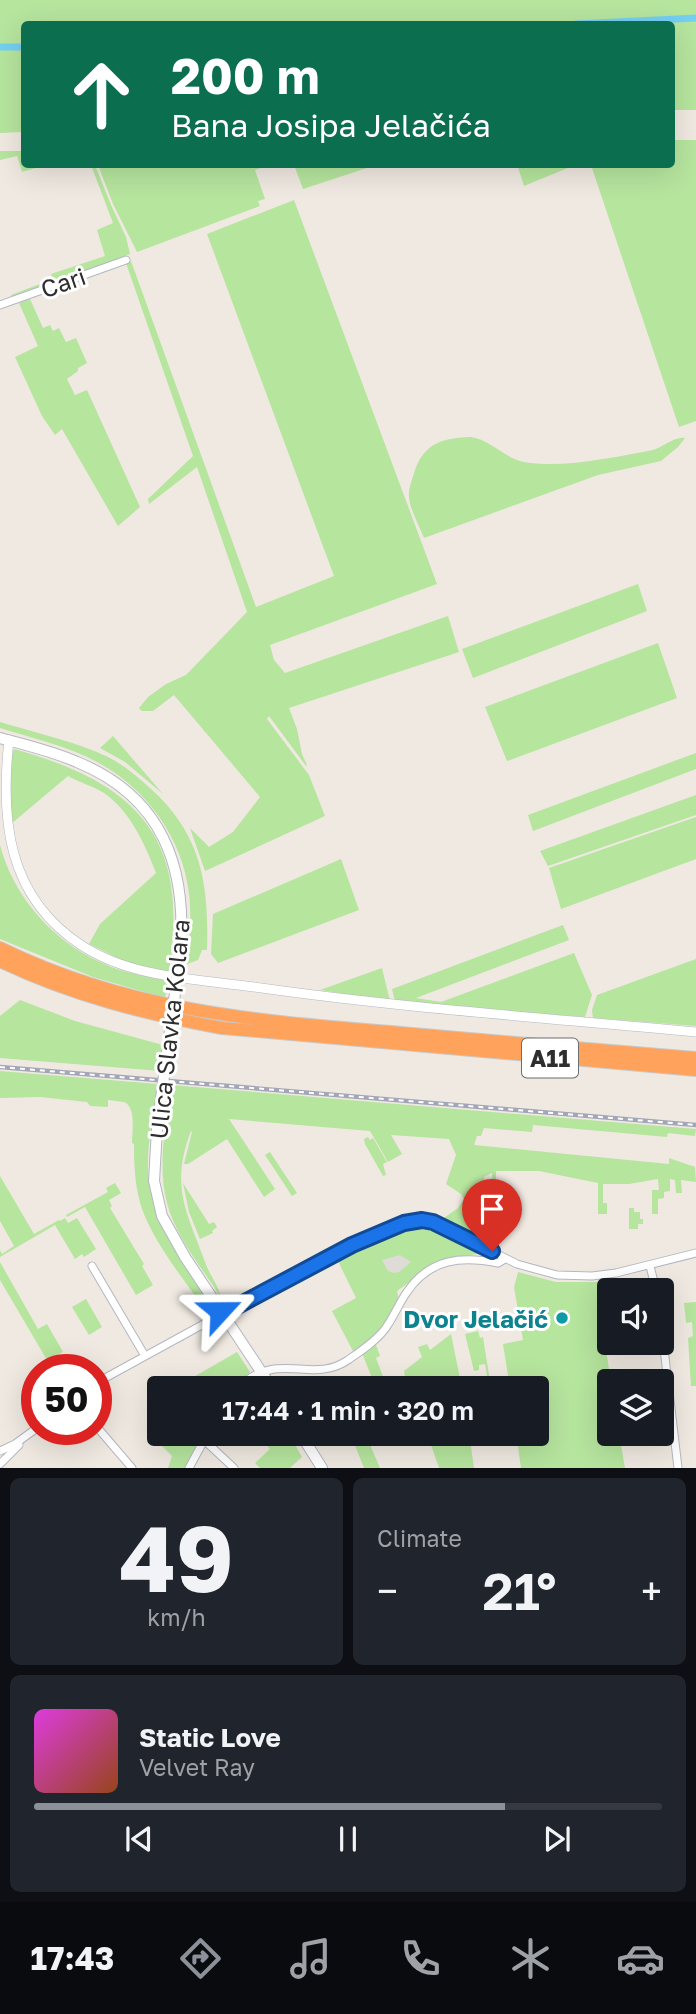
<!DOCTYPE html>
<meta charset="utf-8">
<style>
:root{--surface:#171b24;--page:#20242c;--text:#f1f3f6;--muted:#9ea1a6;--line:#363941;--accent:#8c9099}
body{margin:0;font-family:"Golos Text",sans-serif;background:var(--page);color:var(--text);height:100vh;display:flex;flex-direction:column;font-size:26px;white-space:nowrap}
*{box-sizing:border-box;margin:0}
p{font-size:23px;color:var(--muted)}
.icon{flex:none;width:38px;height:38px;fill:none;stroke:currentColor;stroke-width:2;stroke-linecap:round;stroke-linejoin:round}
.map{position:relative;height:1468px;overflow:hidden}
.drawer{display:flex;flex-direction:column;gap:10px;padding:10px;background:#0d0f14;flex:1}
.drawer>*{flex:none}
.guide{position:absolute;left:21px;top:21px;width:654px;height:147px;border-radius:7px;box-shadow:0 7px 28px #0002;background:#0b6e4f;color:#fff;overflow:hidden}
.fabs{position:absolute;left:597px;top:1278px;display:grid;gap:14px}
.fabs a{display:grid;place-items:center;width:77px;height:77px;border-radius:7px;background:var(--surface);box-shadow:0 7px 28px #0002;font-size:35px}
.speed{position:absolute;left:21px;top:1354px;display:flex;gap:14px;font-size:35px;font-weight:700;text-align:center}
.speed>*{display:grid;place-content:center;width:91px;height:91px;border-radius:50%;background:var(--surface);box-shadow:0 7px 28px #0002;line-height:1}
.speed .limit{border:10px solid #d22;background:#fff;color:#111}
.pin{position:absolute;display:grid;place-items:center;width:60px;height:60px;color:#fff;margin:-72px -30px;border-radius:50% 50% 50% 0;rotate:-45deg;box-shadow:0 0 7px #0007}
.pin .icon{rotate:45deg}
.me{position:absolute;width:77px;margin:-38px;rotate:66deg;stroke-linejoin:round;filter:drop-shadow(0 0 5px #0008)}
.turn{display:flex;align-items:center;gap:24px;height:147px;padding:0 35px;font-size:32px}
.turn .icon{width:91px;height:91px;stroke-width:2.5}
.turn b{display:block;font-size:49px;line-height:60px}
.big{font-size:52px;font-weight:600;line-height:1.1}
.drawer .widget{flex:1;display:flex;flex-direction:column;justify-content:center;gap:10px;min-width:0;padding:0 24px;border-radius:10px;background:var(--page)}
.drawer .dial{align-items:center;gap:0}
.dial b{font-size:91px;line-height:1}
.song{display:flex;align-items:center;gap:21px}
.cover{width:84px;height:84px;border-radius:10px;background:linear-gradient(135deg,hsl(300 70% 55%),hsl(20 70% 35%))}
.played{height:7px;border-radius:4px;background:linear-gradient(90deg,var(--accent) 75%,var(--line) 75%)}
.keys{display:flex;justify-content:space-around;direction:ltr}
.heat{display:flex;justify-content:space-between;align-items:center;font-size:38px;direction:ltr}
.drawer .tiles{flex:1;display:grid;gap:10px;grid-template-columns:1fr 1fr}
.widget:last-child{grid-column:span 2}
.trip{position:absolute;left:147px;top:1376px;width:402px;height:70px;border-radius:7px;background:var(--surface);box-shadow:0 7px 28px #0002;font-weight:600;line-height:70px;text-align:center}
.tab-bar{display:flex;height:112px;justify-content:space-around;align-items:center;background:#090b0e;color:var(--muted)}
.tab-bar .icon{width:49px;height:49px}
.tab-bar .current{color:var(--accent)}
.tab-bar b{font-size:32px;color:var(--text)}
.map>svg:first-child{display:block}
.green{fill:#b6e59e}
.plaza{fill:#dfdcd8}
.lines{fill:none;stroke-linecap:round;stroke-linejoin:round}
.canal{stroke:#75cff0;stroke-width:7}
.minor-casing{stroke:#b4b7c1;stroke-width:9}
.tertiary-casing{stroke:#b4b7c1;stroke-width:10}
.secondary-casing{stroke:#b4b7c1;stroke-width:12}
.motorway-casing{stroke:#c9c9c9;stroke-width:14}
.minor{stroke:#fff;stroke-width:7}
.tertiary{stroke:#fff;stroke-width:9}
.secondary{stroke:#fff;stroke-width:10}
.motorway{stroke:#ffa35c;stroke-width:12}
.rail-casing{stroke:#a3a6b8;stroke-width:4.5}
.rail{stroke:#fff;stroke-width:2;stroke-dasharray:5;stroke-linecap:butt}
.secondary-bridge-casing{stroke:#b4b7c1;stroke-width:12;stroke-linecap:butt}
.secondary-bridge{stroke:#fff;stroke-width:10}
.route-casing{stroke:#114b97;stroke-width:18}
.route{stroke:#1a73e8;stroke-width:12}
.culture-dot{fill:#0f9aa8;stroke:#fff;stroke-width:2.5}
.labels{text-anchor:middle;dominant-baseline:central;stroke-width:6;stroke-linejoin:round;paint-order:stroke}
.shield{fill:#fff;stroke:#6d6d6d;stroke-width:2}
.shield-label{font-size:23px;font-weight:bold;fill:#2e2e2e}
.street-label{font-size:24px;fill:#2e2e2e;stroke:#fff}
.culture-label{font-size:24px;font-weight:bold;fill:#0d838f;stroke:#fff;text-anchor:end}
</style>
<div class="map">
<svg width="696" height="1468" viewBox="0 0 696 1468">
<rect width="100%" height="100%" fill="#efe9e1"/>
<!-- green -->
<path class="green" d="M 0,0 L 696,0 L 696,110 L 672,110 L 672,24 L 24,24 L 24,132 L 0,133 Z
M 672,140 L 696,140 L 696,421 L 679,427 L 591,165 L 672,164 Z
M 0,151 L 24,151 L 24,164 L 46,165 L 22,172 L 17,156 L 0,160 Z
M 517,164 L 575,164 L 575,165 L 524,186 Z
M 91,165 L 95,165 L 111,205 L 126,237 L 130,254 L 12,298 L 11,295 L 53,279 L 51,274 L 105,256 L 97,230 L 113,223 Z
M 98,165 L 269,165 L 255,170 L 265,199 L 258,201 L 260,206 L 137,252 L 113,204 Z
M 294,165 L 294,164 L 376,165 L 303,189 Z
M 294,200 L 437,584 L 270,645 L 274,660 L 285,673 L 448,616 L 459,652 L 289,708 L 297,729 L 302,754 L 307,765 L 306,766 L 269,716 L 267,719 L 309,775 L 325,816 L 205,871 L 190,828 L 209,847 L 233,832 L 260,797 L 174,695 L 153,711 L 142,711 L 139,708 L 148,697 L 166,684 L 186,675 L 247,612 L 197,467 L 149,504 L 148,499 L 193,456 L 126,263 L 131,261 L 256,607 L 334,576 L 207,234 Z
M 30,299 L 43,328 L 50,325 L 53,331 L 59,328 L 66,342 L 76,338 L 87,363 L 78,368 L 78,371 L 67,379 L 75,395 L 87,390 L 140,507 L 118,526 L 62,429 L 55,435 L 42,416 L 15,357 L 38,346 L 19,303 Z
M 471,437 C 491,440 504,458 524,462 C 562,469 615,457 653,450 C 663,447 675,436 685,438 L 678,447 L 661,461 L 598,475 L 424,538 C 419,525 410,510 409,497 C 408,488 413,478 415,470 C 425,442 444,438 471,437 Z
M 638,584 L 647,611 L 473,678 L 462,649 Z
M 658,643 L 677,698 L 507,761 L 485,707 Z
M 0,722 C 36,733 74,741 108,757 C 124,765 138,777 151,789 C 202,835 209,885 207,950 L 202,950 L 198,960 L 187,964 C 189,941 192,917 189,894 C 183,838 146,788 97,762 C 67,746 32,738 0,728 Z
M 113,736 L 163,794 L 125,762 L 100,748 Z
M 14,749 C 139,784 190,838 169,972 L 130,964 L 89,944 L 100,924 L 156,873 C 145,844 130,811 104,793 C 93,786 79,782 68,776 L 11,824 C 9,801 5,771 14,749 Z
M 696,753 L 696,769 L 533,831 L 528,815 Z
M 696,795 L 696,815 L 548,866 L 540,851 Z
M 696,817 L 696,859 L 561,909 L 549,868 Z
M 0,845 C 13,896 53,941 100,962 C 122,973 145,976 169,979 L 165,998 L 93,977 L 0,939 Z
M 341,859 L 359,910 L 218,963 L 211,954 L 213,914 Z
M 563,925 L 569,940 L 416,998 L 441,1002 L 574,953 L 592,995 L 585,1017 L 395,1002 L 392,989 Z
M 696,959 L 696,1026 L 593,1018 L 592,1010 L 597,995 Z
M 382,968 L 390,1001 L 320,990 Z
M 20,1000 L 75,1021 L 163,1045 L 160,1071 L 0,1058 L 0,1016 Z
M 0,1071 L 158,1084 C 154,1112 147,1142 148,1170 C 151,1224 186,1266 214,1310 L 213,1313 L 208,1315 C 186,1281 156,1247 142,1209 C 135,1188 134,1166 134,1144 L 132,1143 C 132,1133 136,1110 126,1103 C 122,1101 113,1101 108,1100 L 108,1107 L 90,1106 L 87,1102 L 40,1097 L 0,1098 Z
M 171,1085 L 696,1129 L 695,1136 L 668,1133 L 667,1137 L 533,1125 L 532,1132 L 484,1128 L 481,1136 L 477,1136 L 474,1145 L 669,1164 L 669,1158 L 695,1167 L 696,1182 L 681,1180 L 682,1193 L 676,1193 L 675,1180 L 670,1179 L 670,1191 L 664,1192 L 664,1198 L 658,1199 L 658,1214 L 652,1214 L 652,1190 L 659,1190 L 658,1179 L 629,1184 L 603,1184 L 603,1203 L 607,1203 L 607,1214 L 598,1214 L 598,1183 L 539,1171 L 496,1171 L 496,1200 L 493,1200 L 492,1173 L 484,1177 L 488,1222 L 486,1242 L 441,1220 L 458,1208 L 464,1199 L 461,1194 L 446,1184 L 456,1155 L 449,1139 L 391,1135 L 402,1154 L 388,1162 L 370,1131 L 229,1119 L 275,1189 L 264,1197 L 227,1139 L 188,1164 L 184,1164 L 192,1132 L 191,1131 C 169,1188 188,1214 207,1267 C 211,1277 219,1286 220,1296 C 201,1267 176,1237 167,1203 C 157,1165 166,1123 171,1085 Z
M 368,1137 L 370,1140 L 373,1138 L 387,1162 L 383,1164 L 386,1175 L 383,1176 L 365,1144 L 364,1139 Z
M 270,1152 L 297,1193 L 292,1196 L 265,1155 Z
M 0,1176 L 34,1234 L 59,1220 L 60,1221 L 65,1218 L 68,1223 L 77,1218 L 96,1249 L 84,1257 L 82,1254 L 75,1259 L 55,1225 L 0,1257 L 0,1250 L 2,1254 L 14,1246 L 0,1221 Z
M 115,1183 L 121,1193 L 109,1200 L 112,1206 L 110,1208 L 144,1264 L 142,1266 L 153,1285 L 136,1295 L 85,1207 L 67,1217 L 66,1215 L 108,1192 L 106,1188 Z
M 183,1183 L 209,1224 L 214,1222 L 217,1227 L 212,1231 L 213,1233 L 200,1239 L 189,1212 Z
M 629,1208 L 634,1208 L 634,1212 L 640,1212 L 640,1219 L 643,1219 L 643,1224 L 638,1224 L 638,1229 L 629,1229 Z
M 426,1225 L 449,1232 L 479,1249 L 479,1254 L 453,1257 L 433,1265 L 397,1291 L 399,1300 L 387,1324 L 354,1353 L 332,1311 L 356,1298 L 337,1259 L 397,1230 Z
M 0,1262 L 38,1329 L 47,1324 L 63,1352 L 47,1360 L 0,1280 Z
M 518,1272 L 556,1282 L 599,1282 L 601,1302 L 609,1302 L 609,1331 L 603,1332 L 611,1381 L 609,1381 L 609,1433 L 619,1433 L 625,1468 L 521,1468 L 516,1433 L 537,1433 L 537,1388 L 510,1388 L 503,1344 L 523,1340 L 514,1287 Z
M 86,1299 L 102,1327 L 89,1335 L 72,1307 Z
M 696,1302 L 696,1386 L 691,1386 L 688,1338 L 693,1336 L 692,1322 L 686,1323 L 684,1303 Z
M 478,1331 L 480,1338 L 483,1337 L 491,1388 L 489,1388 L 485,1364 L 479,1365 L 479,1370 L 474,1371 L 465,1334 Z
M 451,1334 L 462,1388 L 398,1388 L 396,1380 L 405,1377 L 404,1371 L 422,1357 L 418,1347 L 427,1344 L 430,1350 Z
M 375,1342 L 380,1356 L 376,1358 L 387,1387 L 376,1388 L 362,1353 Z
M 237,1352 L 250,1372 L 234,1388 L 185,1388 L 183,1383 Z
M 162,1433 L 170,1445 L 173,1442 L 168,1433 L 197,1433 L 199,1439 L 186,1468 L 168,1468 L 172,1456 L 155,1439 Z
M 350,1433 L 365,1433 L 380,1468 L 364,1468 Z
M 427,1433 L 469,1433 L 474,1468 L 439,1468 Z
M 290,1436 L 302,1457 L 290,1468 L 260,1468 L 255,1463 L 270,1449 L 267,1445 L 275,1438 L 280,1442 Z"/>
<!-- plaza -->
<path class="plaza" d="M 400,1255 L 411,1262 L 399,1272 L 394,1273 L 388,1271 L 382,1260 Z"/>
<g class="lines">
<!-- canal -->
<path class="canal" d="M 576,24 L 696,18
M 0,47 L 24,47"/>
<!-- minor casing -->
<g class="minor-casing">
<path id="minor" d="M 0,305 L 126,260
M 92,1266 L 145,1356
M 650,1266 L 656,1290
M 662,1332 L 678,1468
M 96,1383 L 264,1291 L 388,1228 L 415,1220 L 433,1222 L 517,1264 L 557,1275 L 592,1276 L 616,1273 L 696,1253
M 238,1388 C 277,1349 312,1385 348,1360 C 361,1351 376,1341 385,1329 C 394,1317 399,1303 407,1292 C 430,1258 462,1256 498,1263 L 505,1259
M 96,1426 L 132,1468
M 204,1440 L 234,1468
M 0,1451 L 15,1444 L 37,1428
M 0,1464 L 19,1445
M 189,1468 L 208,1433"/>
</g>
<!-- tertiary casing -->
<g class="tertiary-casing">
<path id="tertiary" d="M 9,740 C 0,821 8,897 81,945 C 131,978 196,979 254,987 C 401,1008 548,1018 696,1032"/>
</g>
<!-- secondary casing -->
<g class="secondary-casing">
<path id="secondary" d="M 0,738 C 26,745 52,751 77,762 C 163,797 188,868 180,955
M 157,1129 L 154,1181 L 162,1216 L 185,1257 L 272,1388
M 300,1433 L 322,1468"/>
</g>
<!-- motorway casing -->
<g class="motorway-casing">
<path id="motorway" d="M 0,948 C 131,1012 259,1021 401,1033 C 499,1042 598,1050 696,1058
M 0,961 C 71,995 145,1014 222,1028 L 696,1070"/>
</g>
<!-- minor -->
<use href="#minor" class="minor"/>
<!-- tertiary -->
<use href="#tertiary" class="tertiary"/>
<!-- secondary -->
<use href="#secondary" class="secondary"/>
<!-- motorway -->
<use href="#motorway" class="motorway"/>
<!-- rail casing -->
<g class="rail-casing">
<path id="rail" d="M 0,1067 L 696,1125"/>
</g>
<!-- rail -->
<use href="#rail" class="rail"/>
<!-- secondary-bridge casing -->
<g class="secondary-bridge-casing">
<path id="secondary-bridge" d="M 157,1129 L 180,955"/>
</g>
<!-- secondary-bridge -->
<use href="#secondary-bridge" class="secondary-bridge"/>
</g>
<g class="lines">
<!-- route casing -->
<g class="route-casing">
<path id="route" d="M 220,1311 L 222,1314 L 228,1311 L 352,1245 L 404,1223 L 422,1220 L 433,1222 L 492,1251"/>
</g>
<!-- route -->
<use href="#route" class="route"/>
</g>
<!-- markers -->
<circle class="culture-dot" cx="562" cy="1318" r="7"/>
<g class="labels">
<!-- shield labels -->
<rect class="shield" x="522" y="1038.5" width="56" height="39" rx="5"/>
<g class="shield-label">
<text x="550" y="1058">A11</text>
</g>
<!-- street labels -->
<g class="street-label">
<text transform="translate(63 282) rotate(-19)">Cari</text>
<text transform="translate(169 1029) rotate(-84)">Ulica Slavka Kolara</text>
</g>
<!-- culture labels -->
<g class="culture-label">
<text x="548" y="1318">Dvor Jelačić</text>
</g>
</g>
</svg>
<div class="fabs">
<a><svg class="icon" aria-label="sound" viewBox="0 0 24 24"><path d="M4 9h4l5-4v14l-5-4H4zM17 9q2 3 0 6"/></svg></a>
<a><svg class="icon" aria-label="layers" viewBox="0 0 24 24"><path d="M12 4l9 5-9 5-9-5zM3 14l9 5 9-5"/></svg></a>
</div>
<div class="speed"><div class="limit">50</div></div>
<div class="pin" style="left:492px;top:1251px;background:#d93025"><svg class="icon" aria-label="arrive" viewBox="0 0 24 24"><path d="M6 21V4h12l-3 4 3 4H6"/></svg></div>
<svg class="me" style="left:220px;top:1311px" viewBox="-20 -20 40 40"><path d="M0-17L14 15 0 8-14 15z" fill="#1a73e8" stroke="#fff" stroke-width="4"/></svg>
<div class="trip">17:44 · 1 min · 320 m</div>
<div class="guide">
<div class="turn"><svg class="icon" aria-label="ahead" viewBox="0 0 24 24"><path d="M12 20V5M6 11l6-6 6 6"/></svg><div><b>200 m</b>Bana Josipa Jelačića</div></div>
</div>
</div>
<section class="drawer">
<div class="tiles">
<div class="widget dial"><b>49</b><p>km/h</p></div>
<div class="widget"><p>Climate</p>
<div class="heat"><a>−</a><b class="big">21°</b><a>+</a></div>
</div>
<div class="widget">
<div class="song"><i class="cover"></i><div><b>Static Love</b><p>Velvet Ray</p></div></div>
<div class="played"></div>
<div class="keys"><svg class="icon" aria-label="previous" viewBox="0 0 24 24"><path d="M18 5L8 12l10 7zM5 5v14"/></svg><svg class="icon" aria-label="pause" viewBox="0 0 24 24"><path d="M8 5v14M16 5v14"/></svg><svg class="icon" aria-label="next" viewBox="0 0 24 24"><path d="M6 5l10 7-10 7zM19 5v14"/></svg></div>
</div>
</div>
</section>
<nav class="tab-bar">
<b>17:43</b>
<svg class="icon current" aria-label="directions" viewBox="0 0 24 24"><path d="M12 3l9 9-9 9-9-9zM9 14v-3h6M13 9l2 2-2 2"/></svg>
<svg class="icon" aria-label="music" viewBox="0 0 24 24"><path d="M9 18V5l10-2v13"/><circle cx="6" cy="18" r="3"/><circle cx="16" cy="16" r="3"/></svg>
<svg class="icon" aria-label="phone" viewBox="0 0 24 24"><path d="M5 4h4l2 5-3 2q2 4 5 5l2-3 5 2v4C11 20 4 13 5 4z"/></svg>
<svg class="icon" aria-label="climate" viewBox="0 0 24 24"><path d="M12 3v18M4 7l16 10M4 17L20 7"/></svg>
<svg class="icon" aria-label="car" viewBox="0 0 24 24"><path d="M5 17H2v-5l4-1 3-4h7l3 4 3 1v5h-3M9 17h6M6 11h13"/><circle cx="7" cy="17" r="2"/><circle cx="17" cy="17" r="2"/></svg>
</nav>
